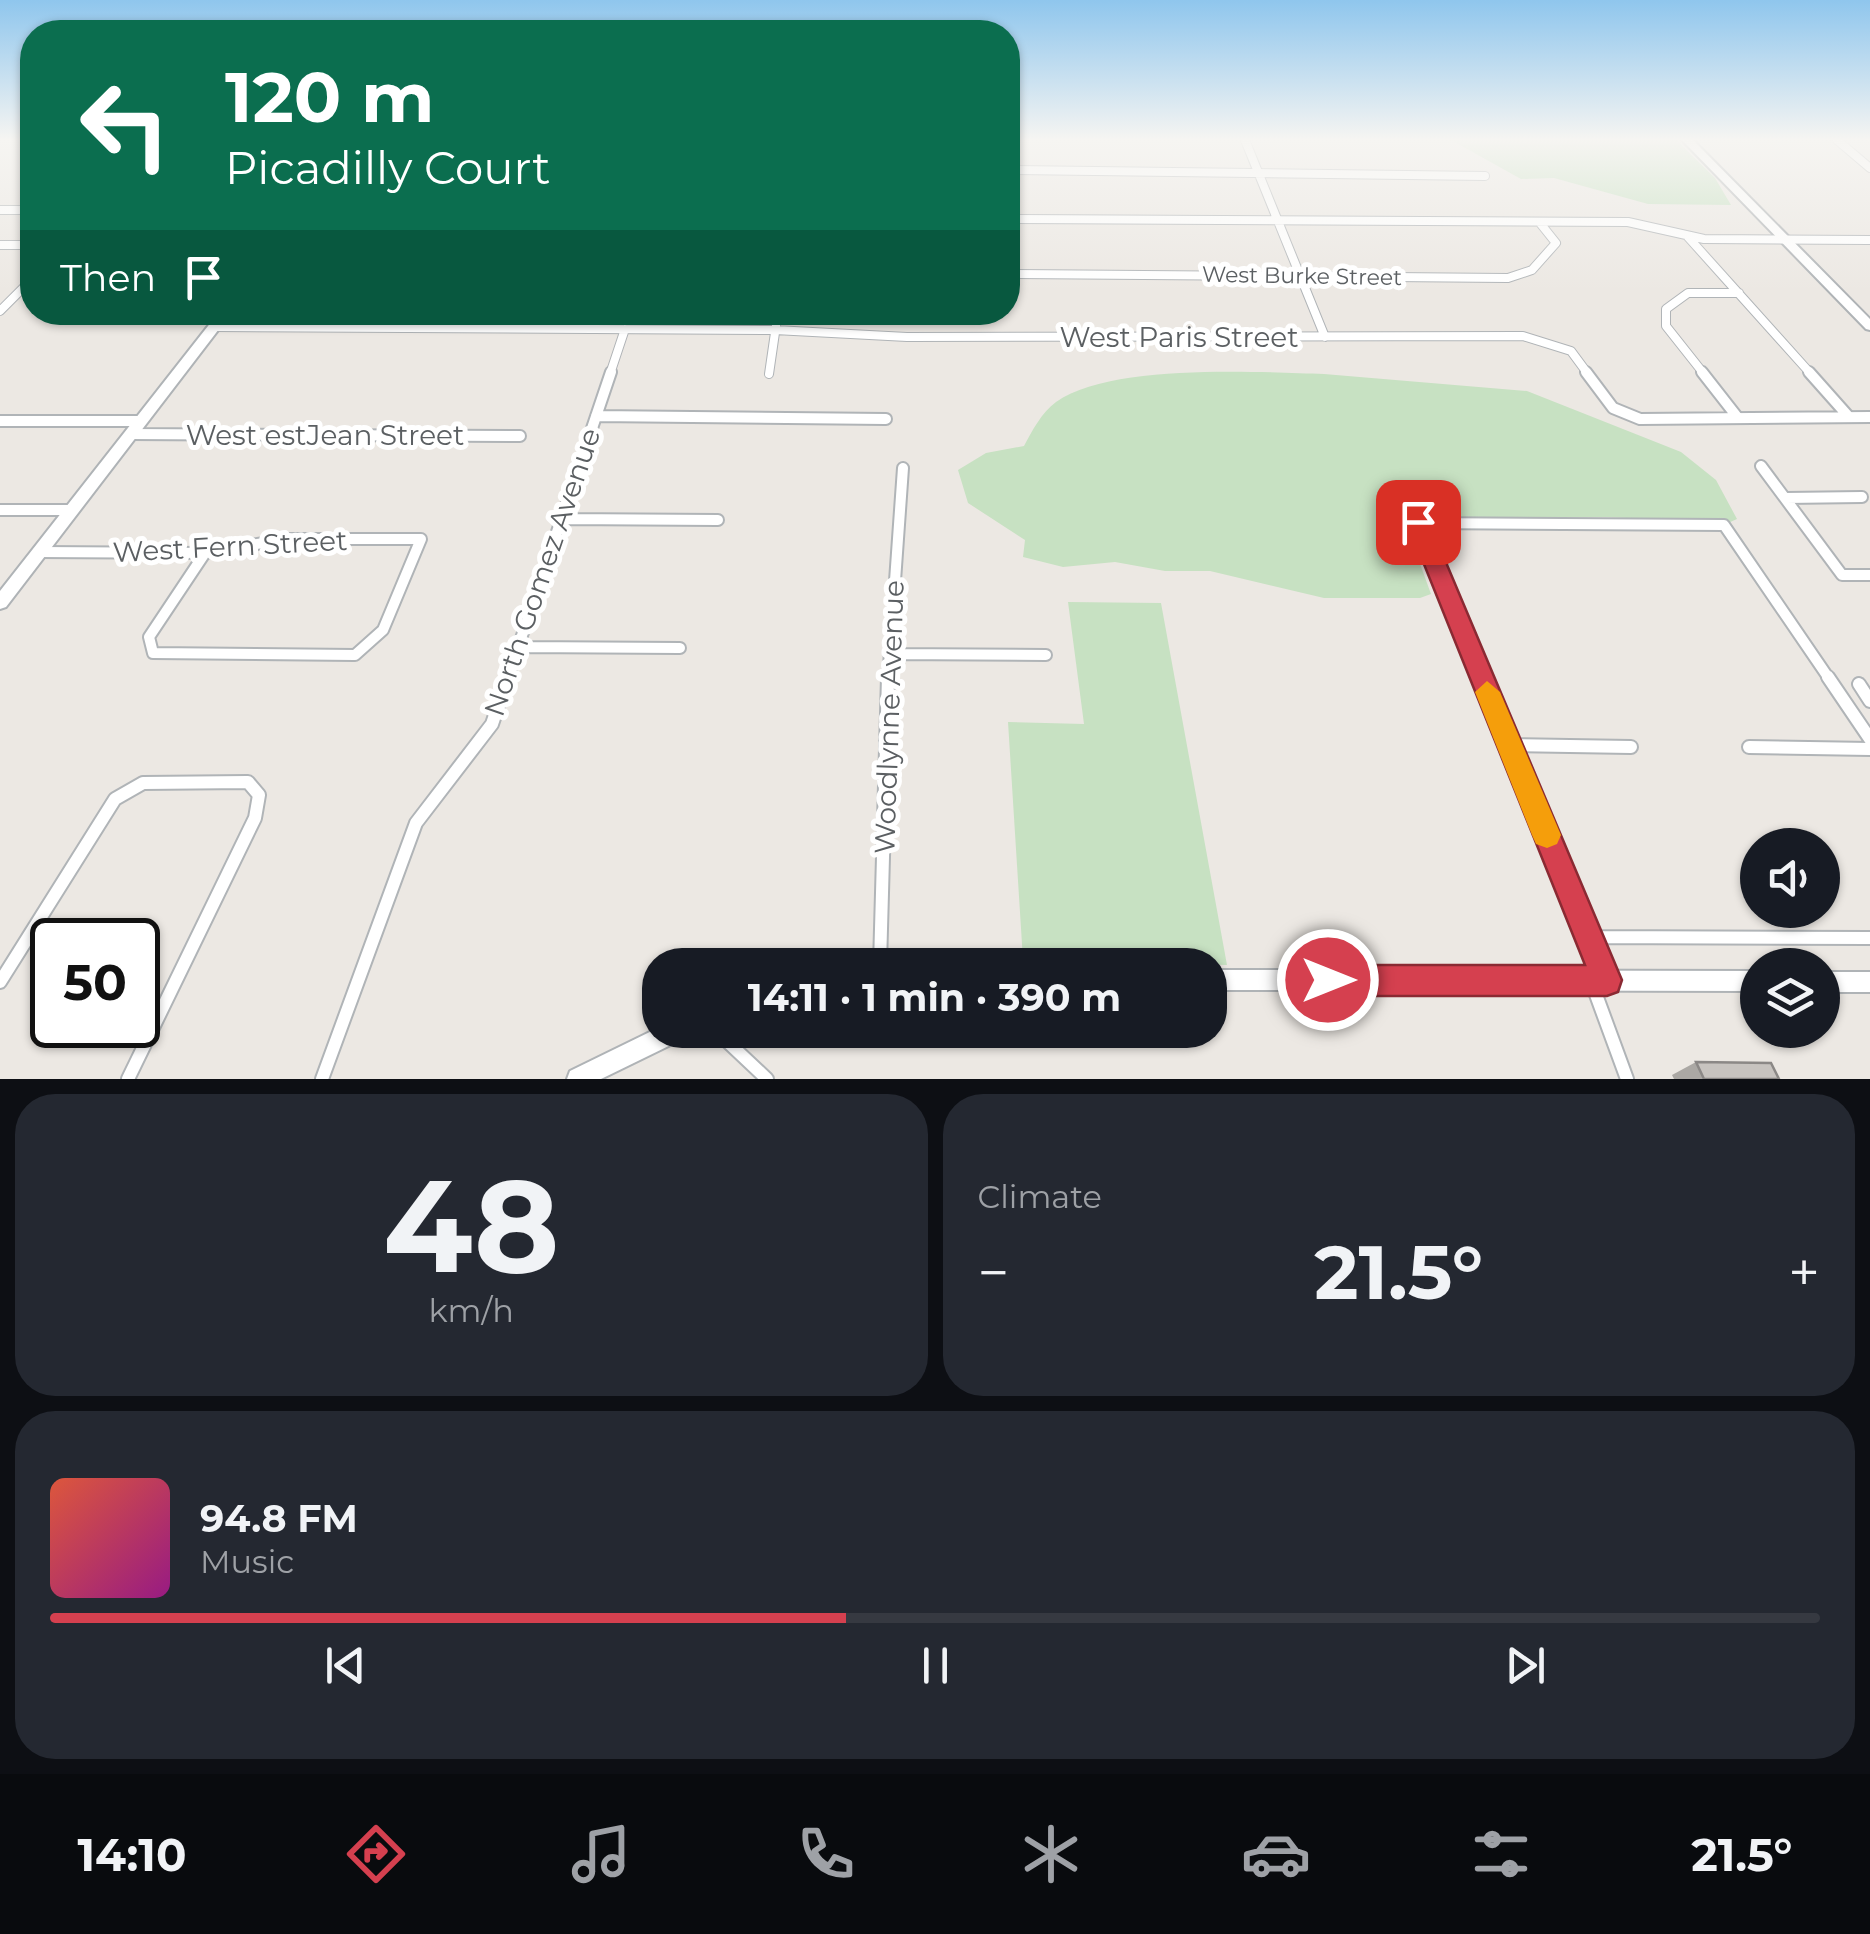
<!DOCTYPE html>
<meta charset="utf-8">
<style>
:root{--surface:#171b24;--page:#242831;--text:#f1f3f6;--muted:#9ea1a6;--line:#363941;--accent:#d5404f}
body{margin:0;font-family:Montserrat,sans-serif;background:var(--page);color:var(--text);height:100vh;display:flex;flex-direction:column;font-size:38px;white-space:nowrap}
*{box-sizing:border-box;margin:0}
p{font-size:32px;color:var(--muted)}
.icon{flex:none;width:55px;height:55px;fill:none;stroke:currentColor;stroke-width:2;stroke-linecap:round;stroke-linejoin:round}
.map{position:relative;height:1079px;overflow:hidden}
.side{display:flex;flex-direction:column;gap:15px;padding:15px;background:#0d0f14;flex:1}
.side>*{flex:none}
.hud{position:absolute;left:20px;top:20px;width:1000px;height:305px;border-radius:40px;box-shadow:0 2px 8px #0004;background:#0b6e4f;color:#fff;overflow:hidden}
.fabs{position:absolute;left:1740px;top:828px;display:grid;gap:20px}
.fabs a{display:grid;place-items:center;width:100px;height:100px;border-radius:50%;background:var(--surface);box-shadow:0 2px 8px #0004;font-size:50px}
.speed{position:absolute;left:30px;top:918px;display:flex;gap:20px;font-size:50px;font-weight:700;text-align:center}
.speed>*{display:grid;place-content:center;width:130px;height:130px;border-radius:50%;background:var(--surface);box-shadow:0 2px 8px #0004;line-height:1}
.speed .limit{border:5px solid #111;border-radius:15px;background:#fff;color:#111}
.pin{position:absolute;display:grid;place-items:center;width:85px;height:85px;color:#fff;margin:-42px;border-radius:20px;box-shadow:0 5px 15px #0006}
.me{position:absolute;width:110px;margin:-55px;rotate:90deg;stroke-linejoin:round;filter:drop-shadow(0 0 8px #0008)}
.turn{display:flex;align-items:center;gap:35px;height:210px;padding:0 40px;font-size:45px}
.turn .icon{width:130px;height:130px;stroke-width:2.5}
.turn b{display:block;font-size:70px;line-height:85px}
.then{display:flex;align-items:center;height:95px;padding:0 40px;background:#0003;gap:20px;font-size:38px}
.big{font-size:75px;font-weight:700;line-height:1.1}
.side .card{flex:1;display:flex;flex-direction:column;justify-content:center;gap:15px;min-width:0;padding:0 35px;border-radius:40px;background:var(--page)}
.side .dial{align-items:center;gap:0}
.dial b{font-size:130px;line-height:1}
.song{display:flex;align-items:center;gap:30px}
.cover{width:120px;height:120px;border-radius:15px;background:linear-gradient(135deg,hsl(10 70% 55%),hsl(310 70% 35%))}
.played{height:10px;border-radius:5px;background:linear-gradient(90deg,var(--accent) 45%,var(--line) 45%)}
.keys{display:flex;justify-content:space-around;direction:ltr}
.heat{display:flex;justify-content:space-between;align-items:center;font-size:55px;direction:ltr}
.side .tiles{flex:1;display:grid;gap:15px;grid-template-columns:1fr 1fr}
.card:last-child{grid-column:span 2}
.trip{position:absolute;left:642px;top:948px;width:585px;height:100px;border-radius:40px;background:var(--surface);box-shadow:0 2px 8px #0004;font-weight:700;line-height:100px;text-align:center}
.tabs{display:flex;height:160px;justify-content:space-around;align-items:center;background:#090b0e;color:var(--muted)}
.tabs .icon{width:70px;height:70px}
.tabs .selected{color:var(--accent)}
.tabs b{font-size:45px;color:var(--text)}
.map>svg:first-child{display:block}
.green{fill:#c7e1c2}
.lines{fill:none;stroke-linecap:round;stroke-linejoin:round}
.street-far2-casing{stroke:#b0b4b7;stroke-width:10}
.street-far1-casing{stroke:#b0b4b7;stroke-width:14}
.street-casing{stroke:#b0b4b7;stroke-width:16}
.secondary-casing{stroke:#afb3b6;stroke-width:4}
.street-far2{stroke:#fff;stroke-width:8}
.street-far1{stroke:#fff;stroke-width:10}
.street{stroke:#fff;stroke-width:12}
.secondary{fill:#fff;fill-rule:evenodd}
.wall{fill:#aba8a4}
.building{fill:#c7c3bf;stroke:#8b8886;stroke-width:2.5}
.route{fill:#d5404f;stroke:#8a2a33;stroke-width:2.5}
.slow{fill:#f59e0b}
.labels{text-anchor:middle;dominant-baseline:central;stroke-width:10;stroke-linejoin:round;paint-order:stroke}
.far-street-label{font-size:22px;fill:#5b5f62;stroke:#fff}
.street-label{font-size:28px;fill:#5b5f62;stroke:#fff}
</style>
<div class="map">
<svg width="1870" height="1079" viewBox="0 0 1870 1079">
<rect width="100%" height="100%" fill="#ece8e3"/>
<!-- green -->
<path class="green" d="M 1451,140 L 1676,140 L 1715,178 L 1731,205 L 1648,204 L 1554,178 L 1521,179 Z
M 1324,374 L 1527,391 L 1681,452 L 1716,480 L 1737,519 L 1728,523 L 1606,517 L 1411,518 L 1415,550 L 1431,594 L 1420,598 L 1324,598 L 1210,571 L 1165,571 L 1115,562 L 1063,567 L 1023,557 L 1025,540 L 968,503 L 958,470 L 986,453 L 1024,446 C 1032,431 1042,412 1056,402 C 1111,363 1256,372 1324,374 Z
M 1068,602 L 1161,603 L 1227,965 L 1023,960 L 1008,722 L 1084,724 Z"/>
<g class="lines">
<!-- street-far2 casing -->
<g class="street-far2-casing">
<path id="street-far2" d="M 1245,140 L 1325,337
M 1837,140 L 1870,168
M 1008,170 L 1485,176
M 0,210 L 32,210
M 1008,219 L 1628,222 L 1704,239 L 1870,240
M 1688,237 L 1811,374
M 0,245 L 32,245
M 1008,274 L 1508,278 L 1532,270 L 1556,243 L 1540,223
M 0,311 L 32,279
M 215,327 L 775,330 L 907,337 L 1523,336 L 1571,351 L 1588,374
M 610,374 L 625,329
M 769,374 L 778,312
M 1704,374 L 1666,326 L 1666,309 L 1688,293 L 1739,293"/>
</g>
<!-- street-far1 casing -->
<g class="street-far1-casing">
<path id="street-far1" d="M 1586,372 L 1613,408 L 1640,419 L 1870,417
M 1702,372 L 1738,418
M 1809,372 L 1849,417
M 596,416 L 886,419
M 0,421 L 141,421
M 131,434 L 520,436
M 1761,466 L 1842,575 L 1870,575
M 1786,498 L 1862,497
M 0,510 L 71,510
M 562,519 L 718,520
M 286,539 L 421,539 L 383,630 L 355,655 L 153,653 L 149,637 L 205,553 Z
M 39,552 L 205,553
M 520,647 L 680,648
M 889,654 L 1046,655
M 507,680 L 611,372
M 888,680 L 903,468
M 1483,680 L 1418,523 L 1724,525 L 1830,680"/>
</g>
<!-- street casing -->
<g class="street-casing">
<path id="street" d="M 1482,677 L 1607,981
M 1828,677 L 1870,739
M 1859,684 L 1870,701
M 1510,745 L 1631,747
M 1749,747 L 1870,749
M 1589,937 L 1870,938
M 880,965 L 888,677
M 1591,981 L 1627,1079
M 0,982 L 115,799 L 143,783 L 248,782 L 259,795 L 255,818 L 128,1079
M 715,1030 L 767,1079
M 322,1079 L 416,823 L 492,724 L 508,677"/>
</g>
<!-- secondary casing -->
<g class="secondary-casing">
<path id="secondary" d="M 1682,140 L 1693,140 L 1870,319 L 1870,330 L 1866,329 Z
M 219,312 L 232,312 L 6,607 L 0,609 L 0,591 Z
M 1210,970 L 1758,971 L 1758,991 L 1210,990 Z
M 1822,972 L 1870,972 L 1870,992 L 1822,992 Z
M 660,1027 L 660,1030 L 688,1030 L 685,1038 L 601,1079 L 567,1079 L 570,1071 Z"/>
</g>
<!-- street-far2 -->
<use href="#street-far2" class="street-far2"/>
<!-- street-far1 -->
<use href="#street-far1" class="street-far1"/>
<!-- street -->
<use href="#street" class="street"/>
<!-- secondary -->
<use href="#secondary" class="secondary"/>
</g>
<!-- wall -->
<path class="wall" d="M 1696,1062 L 1779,1079 L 1674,1079 L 1672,1075 Z"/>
<!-- building -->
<path class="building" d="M 1696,1062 L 1771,1063 L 1779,1079 L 1704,1079 Z"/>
<!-- sky -->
<linearGradient id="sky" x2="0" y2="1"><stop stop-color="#8fc6ed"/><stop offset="0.48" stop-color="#f6f5f2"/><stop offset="1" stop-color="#f6f5f2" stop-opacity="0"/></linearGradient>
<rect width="1870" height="291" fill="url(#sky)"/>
<!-- route -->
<path class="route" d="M 1418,514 L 1429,522 L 1622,980 L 1618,992 L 1607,996 L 1328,996 L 1316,992 L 1312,980 L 1316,969 L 1328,965 L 1585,965 L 1407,522 Z"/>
<!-- slow -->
<path class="slow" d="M 1487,681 L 1500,692 L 1561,835 L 1557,844 L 1547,848 L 1536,844 L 1532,835 L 1475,692 Z"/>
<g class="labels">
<!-- far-street labels -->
<g class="far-street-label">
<text transform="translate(1302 276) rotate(1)">West Burke Street</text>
</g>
<!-- street labels -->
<g class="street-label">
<text x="1179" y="337">West Paris Street</text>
<text x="325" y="435">West estJean Street</text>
<text transform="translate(230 546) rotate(-3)">West Fern Street</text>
<text transform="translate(542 572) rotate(-71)">North Gomez Avenue</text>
<text transform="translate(889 717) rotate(-88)">Woodlynne Avenue</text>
</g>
</g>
</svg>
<div class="fabs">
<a><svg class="icon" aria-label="sound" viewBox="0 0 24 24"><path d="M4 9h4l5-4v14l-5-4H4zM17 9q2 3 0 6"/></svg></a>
<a><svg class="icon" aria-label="layers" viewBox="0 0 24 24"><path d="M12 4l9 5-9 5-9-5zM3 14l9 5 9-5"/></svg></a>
</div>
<div class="speed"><div class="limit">50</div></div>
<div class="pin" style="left:1418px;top:522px;background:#d93025"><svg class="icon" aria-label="arrive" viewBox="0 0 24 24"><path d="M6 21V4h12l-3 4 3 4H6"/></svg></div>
<svg class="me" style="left:1328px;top:980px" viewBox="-20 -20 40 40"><circle r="17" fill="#d5404f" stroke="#fff" stroke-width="3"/><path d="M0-11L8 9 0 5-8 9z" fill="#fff"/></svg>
<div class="trip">14:11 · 1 min · 390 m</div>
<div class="hud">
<div class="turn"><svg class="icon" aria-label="left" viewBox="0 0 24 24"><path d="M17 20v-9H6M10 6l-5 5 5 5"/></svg><div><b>120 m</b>Picadilly Court</div></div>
<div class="then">Then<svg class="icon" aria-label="arrive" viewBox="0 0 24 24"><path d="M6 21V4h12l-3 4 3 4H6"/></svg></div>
</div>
</div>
<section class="side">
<div class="tiles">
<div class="card dial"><b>48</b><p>km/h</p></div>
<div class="card"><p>Climate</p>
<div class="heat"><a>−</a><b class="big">21.5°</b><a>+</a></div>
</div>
<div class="card">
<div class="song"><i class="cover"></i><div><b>94.8 FM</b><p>Music</p></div></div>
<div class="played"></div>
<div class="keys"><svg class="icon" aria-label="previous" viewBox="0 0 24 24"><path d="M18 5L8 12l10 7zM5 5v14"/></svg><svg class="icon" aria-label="pause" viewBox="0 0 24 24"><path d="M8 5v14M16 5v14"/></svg><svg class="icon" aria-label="next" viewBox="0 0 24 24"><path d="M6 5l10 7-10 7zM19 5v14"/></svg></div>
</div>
</div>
</section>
<nav class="tabs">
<b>14:10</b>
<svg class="icon selected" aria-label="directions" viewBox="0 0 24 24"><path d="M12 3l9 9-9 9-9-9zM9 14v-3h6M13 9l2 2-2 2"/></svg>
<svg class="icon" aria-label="music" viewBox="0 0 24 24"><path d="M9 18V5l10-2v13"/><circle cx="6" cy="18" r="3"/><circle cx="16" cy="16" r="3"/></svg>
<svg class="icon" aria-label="phone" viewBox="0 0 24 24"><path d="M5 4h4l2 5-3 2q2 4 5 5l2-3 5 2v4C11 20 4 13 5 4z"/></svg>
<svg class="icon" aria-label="climate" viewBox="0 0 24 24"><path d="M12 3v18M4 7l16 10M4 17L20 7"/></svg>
<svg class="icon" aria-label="car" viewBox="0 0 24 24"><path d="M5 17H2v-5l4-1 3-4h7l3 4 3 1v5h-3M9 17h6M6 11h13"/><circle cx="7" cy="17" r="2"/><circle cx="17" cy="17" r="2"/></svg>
<svg class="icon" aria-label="filters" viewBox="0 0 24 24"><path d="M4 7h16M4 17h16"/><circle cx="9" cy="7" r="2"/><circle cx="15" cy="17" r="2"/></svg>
<b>21.5°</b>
</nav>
